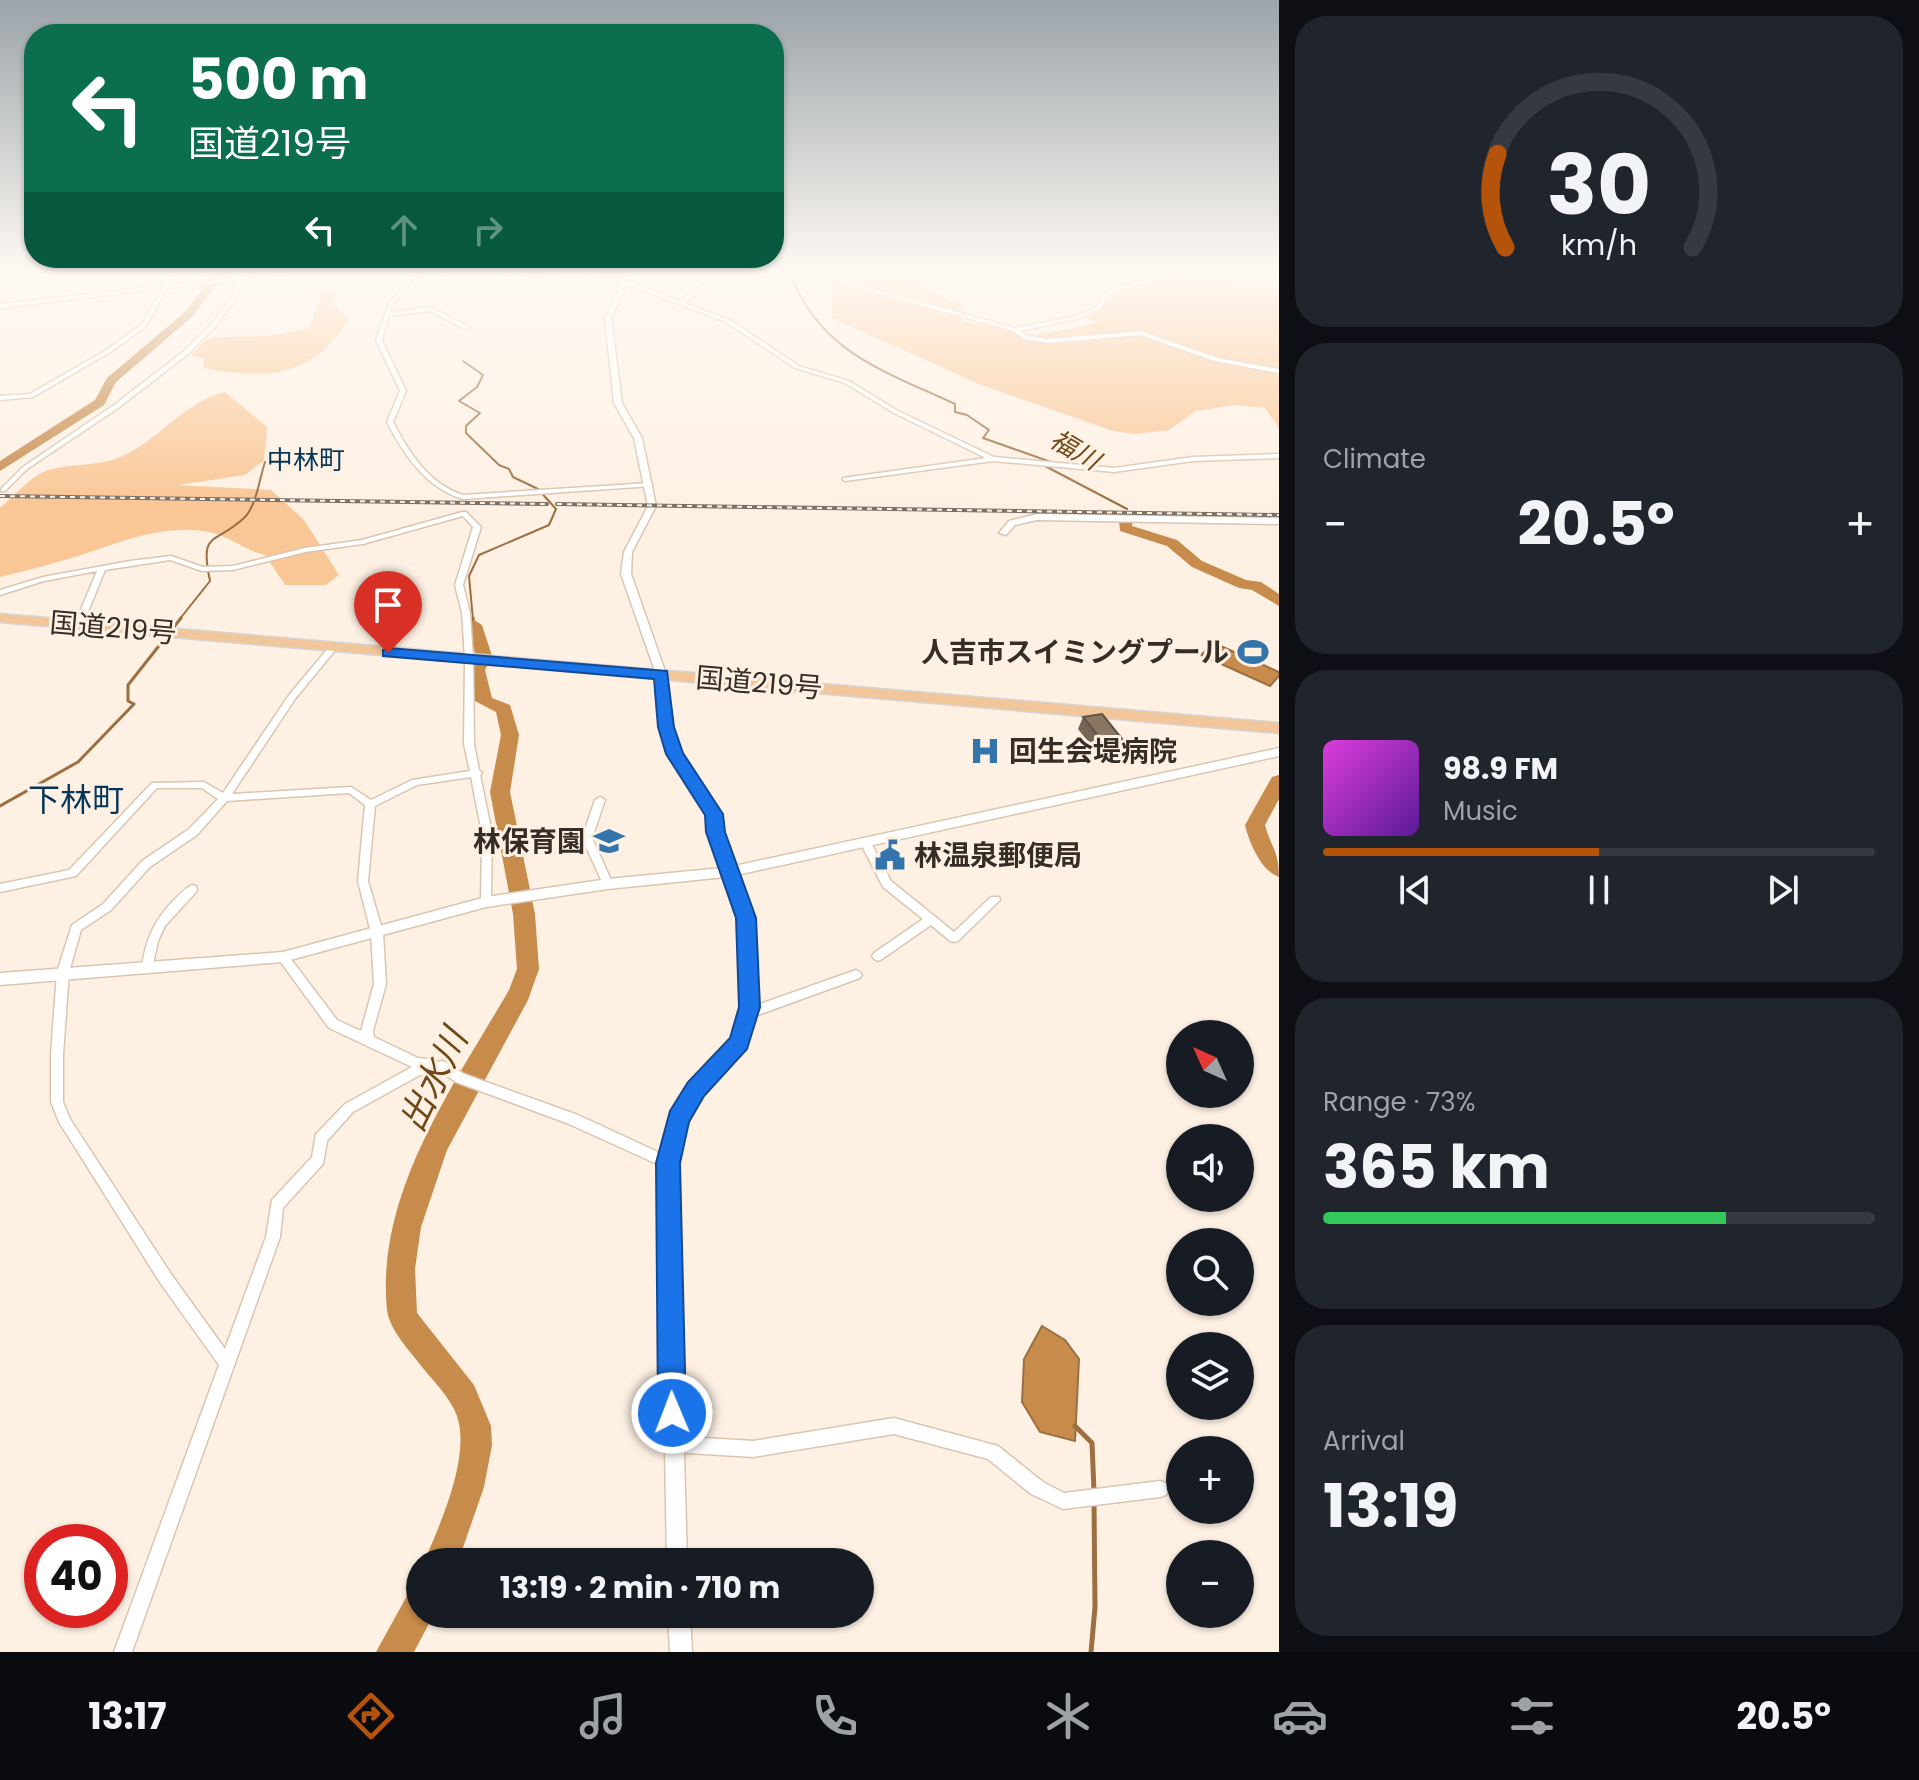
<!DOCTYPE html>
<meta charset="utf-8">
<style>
:root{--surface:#171b24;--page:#20242c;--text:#f1f3f6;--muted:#9ea1a6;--line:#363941;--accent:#b45309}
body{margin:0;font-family:Poppins,"Noto Sans JP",sans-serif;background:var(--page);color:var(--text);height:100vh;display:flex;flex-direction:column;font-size:30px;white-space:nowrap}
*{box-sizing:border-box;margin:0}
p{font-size:26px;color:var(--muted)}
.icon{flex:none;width:44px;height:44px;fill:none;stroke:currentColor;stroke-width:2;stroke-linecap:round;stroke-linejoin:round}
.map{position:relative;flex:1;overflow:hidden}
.details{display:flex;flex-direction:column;gap:16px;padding:16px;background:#0d0f14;width:640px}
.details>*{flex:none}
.guide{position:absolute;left:24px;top:24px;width:760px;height:244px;border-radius:32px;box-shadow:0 2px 6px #0004;background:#0b6e4f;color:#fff;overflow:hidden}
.needle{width:52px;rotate:315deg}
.fabs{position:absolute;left:1166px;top:1020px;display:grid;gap:16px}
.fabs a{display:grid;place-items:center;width:88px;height:88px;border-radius:50%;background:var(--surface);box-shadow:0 2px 6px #0004;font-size:40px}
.speed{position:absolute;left:24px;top:1524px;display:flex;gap:16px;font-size:40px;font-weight:700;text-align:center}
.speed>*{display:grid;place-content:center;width:104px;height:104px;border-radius:50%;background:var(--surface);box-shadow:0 2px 6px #0004;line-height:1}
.speed .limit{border:12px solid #d22;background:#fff;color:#111}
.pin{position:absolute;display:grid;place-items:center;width:68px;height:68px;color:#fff;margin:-82px -34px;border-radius:50% 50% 50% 0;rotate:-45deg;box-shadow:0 0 8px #0007}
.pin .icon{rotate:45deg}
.me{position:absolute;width:88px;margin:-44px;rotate:359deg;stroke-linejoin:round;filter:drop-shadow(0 0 6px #0008)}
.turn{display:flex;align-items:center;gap:28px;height:168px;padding:0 32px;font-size:36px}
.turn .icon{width:104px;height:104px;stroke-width:2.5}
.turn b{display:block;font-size:56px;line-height:68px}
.lanes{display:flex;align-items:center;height:76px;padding:0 32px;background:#0003;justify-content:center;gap:40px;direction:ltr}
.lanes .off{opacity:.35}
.big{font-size:60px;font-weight:700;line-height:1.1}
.details .widget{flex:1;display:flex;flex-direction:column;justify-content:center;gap:12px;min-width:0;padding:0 28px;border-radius:32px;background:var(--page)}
.details .dial{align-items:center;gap:0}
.dial svg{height:208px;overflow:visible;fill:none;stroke:var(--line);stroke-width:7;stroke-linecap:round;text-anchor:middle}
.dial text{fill:var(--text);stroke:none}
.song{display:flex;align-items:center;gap:24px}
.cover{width:96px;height:96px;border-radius:12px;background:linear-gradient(135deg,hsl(300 70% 55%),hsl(270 70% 35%))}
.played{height:8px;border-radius:4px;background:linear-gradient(90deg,var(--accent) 50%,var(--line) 50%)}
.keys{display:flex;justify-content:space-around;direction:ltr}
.heat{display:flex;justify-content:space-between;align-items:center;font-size:44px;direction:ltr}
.charge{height:12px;border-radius:6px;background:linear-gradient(90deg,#34c759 73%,var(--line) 0)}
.trip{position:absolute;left:406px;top:1548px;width:468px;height:80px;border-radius:40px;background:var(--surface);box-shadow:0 2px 6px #0004;font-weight:700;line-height:80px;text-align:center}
.dock{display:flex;height:128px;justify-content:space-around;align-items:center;background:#090b0e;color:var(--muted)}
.dock .icon{width:56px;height:56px}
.dock .active{color:var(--accent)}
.dock b{font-size:36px;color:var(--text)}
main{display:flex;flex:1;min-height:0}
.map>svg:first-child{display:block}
.green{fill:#f9c796}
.water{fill:#c78b4b;stroke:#9c6f40;stroke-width:2}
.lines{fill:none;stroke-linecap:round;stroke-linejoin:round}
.stream-far2{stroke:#9c6f40;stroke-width:2}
.stream-far1{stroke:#9c6f40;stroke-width:3}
.stream{stroke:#9c6f40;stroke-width:5}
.river{fill:#c78b4b;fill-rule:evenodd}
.minor-casing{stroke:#dac5b0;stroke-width:3}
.tertiary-casing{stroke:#dac5b0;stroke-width:3}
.trunk-casing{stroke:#d7d5d4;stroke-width:3}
.minor{fill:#fff;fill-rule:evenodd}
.tertiary{fill:#fff;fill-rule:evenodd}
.trunk{fill:#f0c69a;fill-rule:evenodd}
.rail-casing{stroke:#7b7168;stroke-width:4}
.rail{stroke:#fef1e4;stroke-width:2;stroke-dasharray:5;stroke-linecap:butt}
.wall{fill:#776555}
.shaded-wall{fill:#615345}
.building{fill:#8a7663;stroke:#615345;stroke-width:2}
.route{fill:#1a73e8;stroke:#114b97;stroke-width:2}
.labels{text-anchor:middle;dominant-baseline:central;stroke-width:6;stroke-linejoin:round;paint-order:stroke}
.far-water-label{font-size:26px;font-style:italic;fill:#714818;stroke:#fef1e4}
.far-quarter-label{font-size:26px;fill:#043659;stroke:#fef1e4}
.street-label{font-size:28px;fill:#362e26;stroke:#fef1e4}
.poi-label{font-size:28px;font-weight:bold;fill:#362e26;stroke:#fef1e4;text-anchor:end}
.quarter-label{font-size:32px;fill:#043659;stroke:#fef1e4}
.near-water-label{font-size:36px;font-style:italic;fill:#714818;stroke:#fef1e4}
</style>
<main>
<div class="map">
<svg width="1279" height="1652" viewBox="0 0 1279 1652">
<rect width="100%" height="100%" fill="#fef1e4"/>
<!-- green -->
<path class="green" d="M 832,273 L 899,273 L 964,307 L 961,321 L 1036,335 L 1097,323 L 1087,318 L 1123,290 L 1181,277 L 1279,288 L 1279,428 L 1265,408 L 1234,405 L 1196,411 L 1169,430 L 1135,434 L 1113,431 L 979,384 L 832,318 Z
M 334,292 L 333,305 L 349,319 C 312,378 267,380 204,368 L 203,358 L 191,356 L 205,341 L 215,337 L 269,336 L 310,328 L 321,293 Z
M 225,392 L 267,427 L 264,460 L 245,475 L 178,485 L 271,490 L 304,520 L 339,575 L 326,585 L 285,585 L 265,555 C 243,550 230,536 209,532 C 162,523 120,543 78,556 C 52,564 26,571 0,577 L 0,508 C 13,497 32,475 48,470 C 70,464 94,466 115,459 C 156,445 182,402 225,392 Z"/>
<!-- water -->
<path class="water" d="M 1214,643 L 1279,672 L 1279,676 L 1270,686 L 1201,655 Z
M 1042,1326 L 1065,1340 L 1079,1359 L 1075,1441 L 1040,1432 L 1022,1402 L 1024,1359 Z"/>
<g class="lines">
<!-- stream-far2 -->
<path class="stream-far2" d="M 790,273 C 819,352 884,371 955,404 L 955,412 L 967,415 L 989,430 L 983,438 L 1048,461 L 1045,466 L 1127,509
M 463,361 L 483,375 L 477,387 L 459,401 L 480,413 L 466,426 L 466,433 L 499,465 L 509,469 L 513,477 L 538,489 L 556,509 L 549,525 L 479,555 L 469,576 L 473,620
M 179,620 L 210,581 C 199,529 215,546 245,517 C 256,506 260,477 265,462"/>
<!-- stream-far1 -->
<path class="stream-far1" d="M 473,618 L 474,625
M 0,806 L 78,762 L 134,704 L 128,701 L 128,685 L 181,618"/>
<!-- stream -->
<path class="stream" d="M 1075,1426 L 1092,1443 L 1094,1491
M 1091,1652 L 1095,1607 L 1094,1503"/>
<!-- river -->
<path class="river" d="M 215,273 L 225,273 L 193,316 L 116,382 L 104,405 L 0,471 L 0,461 L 95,400 L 107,378 L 185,312 Z
M 1126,516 L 1133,520 L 1132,526 L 1177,540 L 1202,561 L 1246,580 L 1261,582 L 1279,594 L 1279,606 L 1252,590 L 1239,588 L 1192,567 L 1167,546 L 1120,531 L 1119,520 Z
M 474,620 L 482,625 L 492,656 L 485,670 L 492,698 L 510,705 L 519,735 L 510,792 L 535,914 L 539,969 L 528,1000 L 447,1150 L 421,1227 L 415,1269 L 417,1313 L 474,1385 L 491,1426 L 492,1445 L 484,1487 L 458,1562 L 424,1562 C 440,1524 471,1457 457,1416 C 450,1396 430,1378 418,1362 C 406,1346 390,1330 387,1310 C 375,1194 454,1085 509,990 L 517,969 L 513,914 L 490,792 L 501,735 L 496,712 L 475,701 L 469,670 L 476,656 L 466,625 Z
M 1279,775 L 1279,799 L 1265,825 C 1271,848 1279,850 1279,877 C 1261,871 1249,842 1245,825 L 1272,777 Z
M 420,1588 L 420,1614 L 434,1614 L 414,1652 L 376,1652 L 408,1594 Z"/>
<!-- minor casing -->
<g class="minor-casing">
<path id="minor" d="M 171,273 L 175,273 L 146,326 L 112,351 L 33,397 L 0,400 L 0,396 L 30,394 L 108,349 L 142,324 Z
M 240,273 L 244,273 L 235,300 L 215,327 L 187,355 L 118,408 L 27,469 L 5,491 L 1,491 L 1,489 L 23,467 L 114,405 L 183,352 L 211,325 L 231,299 Z
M 447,273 L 457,273 L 413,279 L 392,306 L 390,313 L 430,307 L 469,327 L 469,329 L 465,329 L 429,311 L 389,316 L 382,340 L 406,391 L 393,422 C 409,453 429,484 463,495 L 650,483 L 652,484 L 652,486 L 463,499 C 426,488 404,455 387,422 L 400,391 L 376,340 L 388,306 L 410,277 Z
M 514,273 L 520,273 L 542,278 L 626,279 L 628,280 L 627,281 L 680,301 L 701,286 L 705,286 L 705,288 L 684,303 L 730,320 L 799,366 L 849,381 L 898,411 L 994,457 L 1114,468 L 1193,457 L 1279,454 L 1279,458 L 1193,461 L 1114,472 L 993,461 L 845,481 L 843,480 L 843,478 L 986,458 L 894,413 L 845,383 L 795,368 L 726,322 L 623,283 L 623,281 L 542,280 Z
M 1117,273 L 1124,273 L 1138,276 L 1223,273 L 1221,274 L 1138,278 Z
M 1232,273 L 1239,273 L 1279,281 L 1279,283 Z
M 462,512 L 466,512 L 481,527 L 463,585 L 470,613 L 473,659 L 474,744 L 479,770 L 482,773 L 480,775 L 492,833 L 491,902 L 490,905 L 482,905 L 481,902 L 482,833 L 471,777 L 417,785 L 375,806 L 368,881 L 383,933 L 386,984 L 373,1031 L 374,1037 L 418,1058 L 429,1059 L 434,1062 L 443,1061 L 464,1074 L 578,1115 L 673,1159 L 675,1163 L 673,1167 L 668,1169 L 569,1124 L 456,1082 L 441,1072 L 420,1075 L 353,1112 L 327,1141 L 323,1164 L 283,1208 L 280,1237 L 132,1652 L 114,1652 L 219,1365 L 161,1284 L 59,1122 L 51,1102 L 51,1055 L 57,972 L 71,928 L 72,925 L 103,904 L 142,861 L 189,829 L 218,799 L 202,788 L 157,788 L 76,876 L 0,892 L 0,884 L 69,870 L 152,783 L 204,782 L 223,793 L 289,695 L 330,646 L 333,646 L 337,648 L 295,699 L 232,794 L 351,787 L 371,800 L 412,780 L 470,771 L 464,744 L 465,659 L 462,613 L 455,585 L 473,527 L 463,516 L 363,544 L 305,552 L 233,570 L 202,571 L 170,560 L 105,570 L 83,624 L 79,626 L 75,624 L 97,571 L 44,581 L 0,595 L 0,590 L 43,577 L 130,561 L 171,556 L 203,567 L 233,566 L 305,548 L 362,540 ZM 349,793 L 365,805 L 358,881 L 371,933 L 374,984 L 361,1031 L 337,1020 L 287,954 L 283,952 L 279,954 L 277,957 L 329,1028 L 412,1067 L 345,1104 L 316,1134 L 312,1157 L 272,1200 L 266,1237 L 225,1349 L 171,1274 L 70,1119 L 63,1102 L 63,1055 L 69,972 L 81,930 L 111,910 L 150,867 L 197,835 L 227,801 Z
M 600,797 L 605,800 L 592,838 L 613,884 L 612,887 L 604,887 L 603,884 L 582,838 L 595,800 Z
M 866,840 L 870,841 L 891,881 L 954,932 L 991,897 L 999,897 L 1000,900 L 958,941 L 954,942 L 950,941 L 931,925 L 882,959 L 878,961 L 874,959 L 872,956 L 874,953 L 923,919 L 883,887 L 861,844 Z
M 192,885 L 196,886 L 197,889 L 196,892 L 165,926 L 158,941 L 152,969 L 148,971 L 144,969 L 142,966 C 146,940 154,921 172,902 C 178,896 184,889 192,885 Z
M 856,970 L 860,972 L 862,975 L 860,978 L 747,1019 L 743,1018 L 741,1014 L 743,1010 Z
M 894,1418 L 998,1446 L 1043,1482 L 1064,1493 L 1160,1481 L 1166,1483 L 1168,1489 L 1166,1495 L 1160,1497 L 1063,1509 L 1031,1494 L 988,1459 L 894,1434 L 753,1457 L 672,1452 L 666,1450 L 664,1444 L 666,1438 L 672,1436 L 753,1441 Z"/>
</g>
<!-- tertiary casing -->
<g class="tertiary-casing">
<path id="tertiary" d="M 280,273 L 294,273 L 0,308 L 0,304 Z
M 627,273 L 633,273 L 611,318 L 622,403 L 642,438 L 656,506 L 632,552 L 631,574 L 666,674 L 671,727 L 680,754 L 720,814 L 721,832 L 734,866 L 1279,748 L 1279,756 L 737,875 L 753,918 L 757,953 L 756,1007 L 744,1046 L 701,1094 L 685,1121 L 676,1163 L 687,1562 L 667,1562 L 660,1163 L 673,1114 L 691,1084 L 733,1039 L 742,1007 L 743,953 L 739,918 L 725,877 L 608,889 L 486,907 L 283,962 L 0,985 L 0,973 L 283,952 L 486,897 L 608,879 L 722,868 L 709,832 L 708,814 L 669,754 L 661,727 L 656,674 L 621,574 L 624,552 L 648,506 L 634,438 L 614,403 L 605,318 Z
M 820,273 L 827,273 L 863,286 L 1015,328 L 1077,316 L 1096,307 L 1103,295 L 1118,287 L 1177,273 L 1179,276 L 1122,289 L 1107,297 L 1100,309 L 1081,318 L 1020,331 L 1028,336 L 1049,339 L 1141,331 L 1218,358 L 1279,369 L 1279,373 L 1215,361 L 1140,335 L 1049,343 L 1024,339 L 1013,331 L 859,288 Z
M 1037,514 L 1279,518 L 1279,524 L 1037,520 L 1015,525 L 1006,535 L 999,533 L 1009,521 Z
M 668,1614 L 690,1614 L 692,1652 L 670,1652 Z"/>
</g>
<!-- trunk casing -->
<g class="trunk-casing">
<path id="trunk" d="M 0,614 L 1279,723 L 1279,733 L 0,622 Z"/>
</g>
<!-- minor -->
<use href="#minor" class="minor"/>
<!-- tertiary -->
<use href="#tertiary" class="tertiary"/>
<!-- trunk -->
<use href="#trunk" class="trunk"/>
<!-- rail casing -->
<g class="rail-casing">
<path id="rail" d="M 0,496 L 547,504
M 557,504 L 1279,515"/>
</g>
<!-- rail -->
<use href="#rail" class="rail"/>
</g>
<!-- wall -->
<path class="wall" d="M 1083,717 L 1123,740 L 1118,752 L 1098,755 L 1078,729 Z"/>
<!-- shaded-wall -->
<path class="shaded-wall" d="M 1123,740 L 1118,752 L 1098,755 L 1104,743 Z"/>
<!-- building -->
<path class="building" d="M 1102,714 L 1123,740 L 1104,743 L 1083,717 Z"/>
<!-- sky -->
<linearGradient id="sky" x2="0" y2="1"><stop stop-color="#9ba4a9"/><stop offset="0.54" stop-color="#fff9f3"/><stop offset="1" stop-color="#fff9f3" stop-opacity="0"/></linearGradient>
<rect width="1279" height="504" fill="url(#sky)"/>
<!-- route -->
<path class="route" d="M 388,648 L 667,671 L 674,727 L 683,753 L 723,814 L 725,832 L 756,918 L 760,1007 L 747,1049 L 704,1096 L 689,1122 L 680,1163 L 686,1413 L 682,1423 L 672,1427 L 662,1423 L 658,1413 L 656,1163 L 670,1111 L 688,1082 L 730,1038 L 739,1007 L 736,918 L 706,832 L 705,815 L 666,754 L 658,727 L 654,679 L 383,656 L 383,650 Z"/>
<!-- icons -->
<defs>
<g id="stadium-bare" transform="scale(2.4)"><path d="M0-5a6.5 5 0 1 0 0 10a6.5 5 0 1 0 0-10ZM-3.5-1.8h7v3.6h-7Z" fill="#3375ab" stroke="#fef1e4" stroke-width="2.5" paint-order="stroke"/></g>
<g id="hospital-bare" transform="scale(2.4)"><path d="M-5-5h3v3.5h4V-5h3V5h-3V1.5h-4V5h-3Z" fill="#3375ab" stroke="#fef1e4" stroke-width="2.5" paint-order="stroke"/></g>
<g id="school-bare" transform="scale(2.4)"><path d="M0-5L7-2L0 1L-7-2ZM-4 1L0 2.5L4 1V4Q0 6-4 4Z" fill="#3375ab" stroke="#fef1e4" stroke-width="2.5" paint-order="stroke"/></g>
<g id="civic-bare" transform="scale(2.4)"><path d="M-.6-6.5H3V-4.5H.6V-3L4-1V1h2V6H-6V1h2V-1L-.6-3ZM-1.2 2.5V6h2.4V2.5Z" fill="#3375ab" stroke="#fef1e4" stroke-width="2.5" paint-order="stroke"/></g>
</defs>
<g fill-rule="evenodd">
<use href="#stadium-bare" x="1253" y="652"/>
<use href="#hospital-bare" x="985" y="751"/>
<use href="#school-bare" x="609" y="841"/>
<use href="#civic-bare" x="890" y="855"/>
</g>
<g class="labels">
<!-- far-water labels -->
<g class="far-water-label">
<text transform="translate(1075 450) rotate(30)">福川</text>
</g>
<!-- far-quarter labels -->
<g class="far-quarter-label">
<text x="306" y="460">中林町</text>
</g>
<!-- street labels -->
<g class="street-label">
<text transform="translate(113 628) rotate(5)">国道219号</text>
<text transform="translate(759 683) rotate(5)">国道219号</text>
</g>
<!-- poi labels -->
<g class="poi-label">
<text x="1229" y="652">人吉市スイミングプール</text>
<text x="1009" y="751" text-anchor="start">回生会堤病院</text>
<text x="585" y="841">林保育園</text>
<text x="914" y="855" text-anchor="start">林温泉郵便局</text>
</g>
<!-- quarter labels -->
<g class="quarter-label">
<text x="76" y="799">下林町</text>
</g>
<!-- near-water labels -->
<g class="near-water-label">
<text transform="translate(433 1080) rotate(-64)">出水川</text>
</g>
</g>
</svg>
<div class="fabs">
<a><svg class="needle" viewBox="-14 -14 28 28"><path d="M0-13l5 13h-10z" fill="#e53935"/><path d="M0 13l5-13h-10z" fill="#9ea1a6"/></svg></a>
<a><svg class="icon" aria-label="sound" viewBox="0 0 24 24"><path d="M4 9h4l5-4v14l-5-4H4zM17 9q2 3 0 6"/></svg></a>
<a><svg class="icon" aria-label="search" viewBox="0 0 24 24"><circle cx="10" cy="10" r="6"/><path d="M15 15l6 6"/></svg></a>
<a><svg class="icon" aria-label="layers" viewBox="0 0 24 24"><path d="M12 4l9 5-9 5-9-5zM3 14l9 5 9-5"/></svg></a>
<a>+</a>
<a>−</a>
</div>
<div class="speed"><div class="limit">40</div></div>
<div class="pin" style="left:388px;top:653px;background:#d93025"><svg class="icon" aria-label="arrive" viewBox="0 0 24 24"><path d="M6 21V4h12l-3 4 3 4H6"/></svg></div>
<svg class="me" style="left:672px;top:1413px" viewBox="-20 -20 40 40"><circle r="17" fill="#1a73e8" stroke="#fff" stroke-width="3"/><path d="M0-11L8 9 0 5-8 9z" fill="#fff"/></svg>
<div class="trip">13:19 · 2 min · 710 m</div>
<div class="guide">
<div class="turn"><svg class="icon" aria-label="left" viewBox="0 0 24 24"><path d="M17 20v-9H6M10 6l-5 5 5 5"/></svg><div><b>500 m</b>国道219号</div></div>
<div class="lanes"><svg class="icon" aria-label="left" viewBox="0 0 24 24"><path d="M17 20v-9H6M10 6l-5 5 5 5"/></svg><svg class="icon off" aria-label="ahead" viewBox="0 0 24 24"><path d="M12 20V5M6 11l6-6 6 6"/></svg><svg class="icon off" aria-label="right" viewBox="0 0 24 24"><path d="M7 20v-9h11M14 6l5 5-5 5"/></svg></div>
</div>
</div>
<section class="details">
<div class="widget dial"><svg viewBox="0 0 100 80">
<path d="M14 69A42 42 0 1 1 86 69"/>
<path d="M14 69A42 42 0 0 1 11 33" stroke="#b45309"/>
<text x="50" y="56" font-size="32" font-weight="700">30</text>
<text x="50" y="72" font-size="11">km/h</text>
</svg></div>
<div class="widget"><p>Climate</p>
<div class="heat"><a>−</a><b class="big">20.5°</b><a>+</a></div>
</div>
<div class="widget">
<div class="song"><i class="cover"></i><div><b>98.9 FM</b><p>Music</p></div></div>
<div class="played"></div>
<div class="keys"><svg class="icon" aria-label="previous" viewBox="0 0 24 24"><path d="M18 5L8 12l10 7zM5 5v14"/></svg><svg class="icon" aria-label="pause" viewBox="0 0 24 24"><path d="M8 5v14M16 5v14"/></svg><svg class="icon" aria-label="next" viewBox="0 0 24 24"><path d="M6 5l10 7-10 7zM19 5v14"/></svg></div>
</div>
<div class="widget"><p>Range · 73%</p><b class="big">365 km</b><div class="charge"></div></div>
<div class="widget"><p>Arrival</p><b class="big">13:19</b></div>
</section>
</main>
<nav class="dock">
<b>13:17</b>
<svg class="icon active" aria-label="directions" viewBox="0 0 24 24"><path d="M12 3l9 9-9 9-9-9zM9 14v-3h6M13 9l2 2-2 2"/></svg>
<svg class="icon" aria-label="music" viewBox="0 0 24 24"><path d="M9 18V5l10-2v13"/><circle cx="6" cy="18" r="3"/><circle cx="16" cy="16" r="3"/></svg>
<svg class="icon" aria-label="phone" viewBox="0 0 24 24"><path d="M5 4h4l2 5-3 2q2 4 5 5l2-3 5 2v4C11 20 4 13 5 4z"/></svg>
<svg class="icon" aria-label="climate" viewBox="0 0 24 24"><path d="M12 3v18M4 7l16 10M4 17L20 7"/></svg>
<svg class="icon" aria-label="car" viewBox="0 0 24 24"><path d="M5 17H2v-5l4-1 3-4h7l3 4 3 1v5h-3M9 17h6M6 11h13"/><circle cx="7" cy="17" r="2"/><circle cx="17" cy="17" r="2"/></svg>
<svg class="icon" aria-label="filters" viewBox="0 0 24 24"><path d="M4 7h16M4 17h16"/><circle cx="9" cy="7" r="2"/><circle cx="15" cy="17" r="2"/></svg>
<b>20.5°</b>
</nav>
